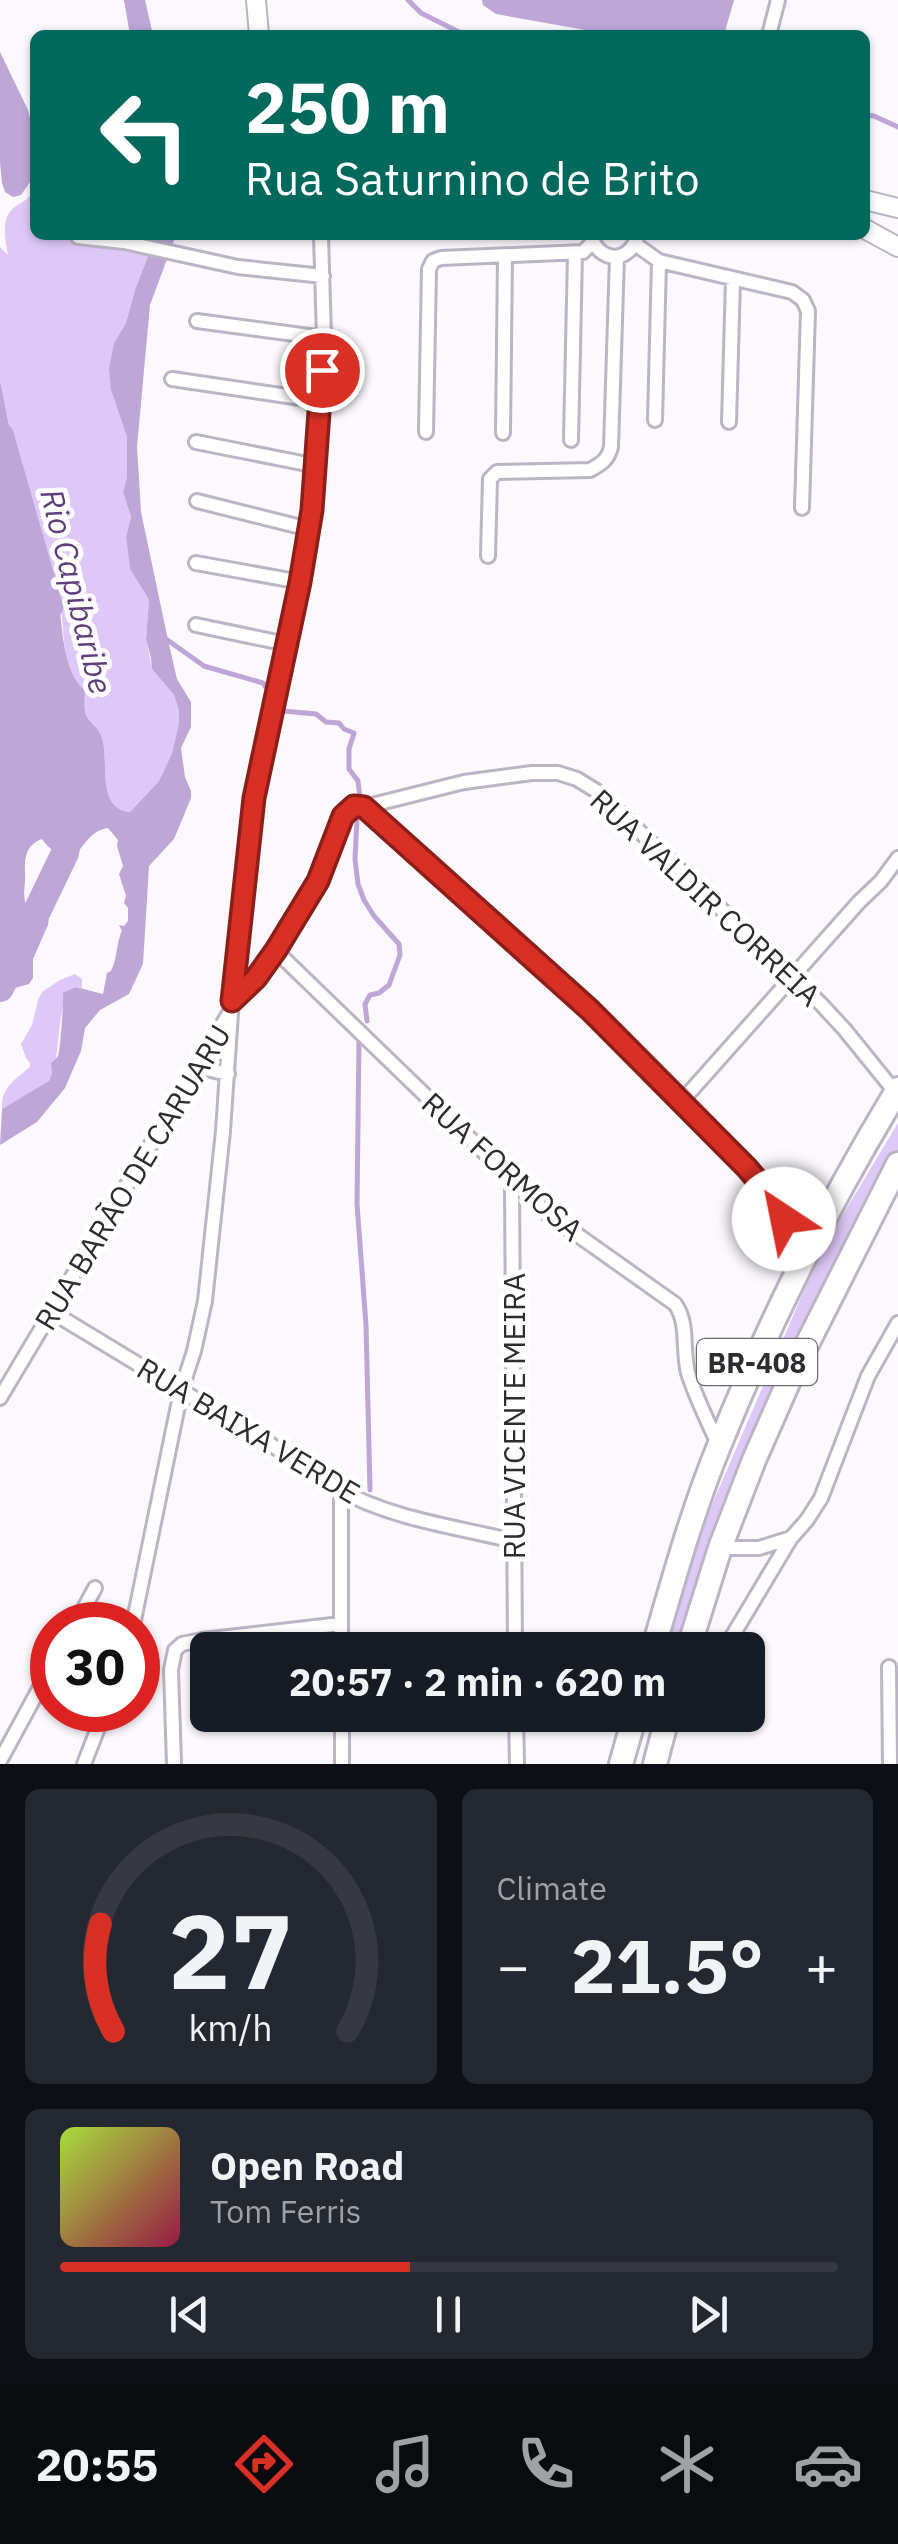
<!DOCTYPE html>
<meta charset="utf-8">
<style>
:root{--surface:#171b24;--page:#242831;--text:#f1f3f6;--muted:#9ea1a6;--line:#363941;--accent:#d93025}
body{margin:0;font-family:"IBM Plex Sans",sans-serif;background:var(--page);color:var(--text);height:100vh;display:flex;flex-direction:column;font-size:38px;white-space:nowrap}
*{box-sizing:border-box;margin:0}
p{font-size:32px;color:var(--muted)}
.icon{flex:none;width:55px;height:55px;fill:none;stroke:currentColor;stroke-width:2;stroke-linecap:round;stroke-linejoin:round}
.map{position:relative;height:1764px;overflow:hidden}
.side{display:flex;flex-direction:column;gap:25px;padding:25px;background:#0d0f14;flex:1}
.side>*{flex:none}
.top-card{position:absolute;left:30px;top:30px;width:840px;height:210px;border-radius:15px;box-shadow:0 2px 8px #0004;background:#00695c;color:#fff;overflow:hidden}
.speed{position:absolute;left:30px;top:1602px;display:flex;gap:20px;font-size:50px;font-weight:700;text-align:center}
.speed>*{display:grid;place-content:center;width:130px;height:130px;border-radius:50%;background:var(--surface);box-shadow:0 2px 8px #0004;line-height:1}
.speed .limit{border:15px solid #d22;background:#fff;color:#111}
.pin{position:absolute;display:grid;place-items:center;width:85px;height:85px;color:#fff;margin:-42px;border:5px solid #fff;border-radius:50%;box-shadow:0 2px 10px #0007}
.me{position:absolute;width:110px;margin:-55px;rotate:326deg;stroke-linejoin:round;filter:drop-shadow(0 0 8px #0008)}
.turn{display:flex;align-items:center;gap:35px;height:210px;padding:0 50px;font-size:45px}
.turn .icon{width:130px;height:130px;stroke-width:2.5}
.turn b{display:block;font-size:70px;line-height:85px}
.big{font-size:75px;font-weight:700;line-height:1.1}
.side .tile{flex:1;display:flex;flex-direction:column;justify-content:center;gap:15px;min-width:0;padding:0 35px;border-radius:15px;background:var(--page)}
.side .dial{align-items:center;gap:0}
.dial svg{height:260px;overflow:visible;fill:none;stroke:var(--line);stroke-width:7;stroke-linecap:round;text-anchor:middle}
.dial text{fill:var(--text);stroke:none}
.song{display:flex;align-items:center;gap:30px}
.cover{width:120px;height:120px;border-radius:15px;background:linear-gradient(135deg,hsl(80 70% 55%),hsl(340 70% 35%))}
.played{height:10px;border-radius:5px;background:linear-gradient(90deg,var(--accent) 45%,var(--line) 45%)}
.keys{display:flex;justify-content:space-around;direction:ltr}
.heat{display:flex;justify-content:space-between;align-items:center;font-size:55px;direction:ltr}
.side .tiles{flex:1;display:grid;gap:25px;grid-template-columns:1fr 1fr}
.tile:last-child{grid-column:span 2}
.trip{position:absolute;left:190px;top:1632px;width:575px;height:100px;border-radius:15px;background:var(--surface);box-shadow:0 2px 8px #0004;font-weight:700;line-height:100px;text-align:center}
.dock{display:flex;height:160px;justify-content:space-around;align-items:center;background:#090b0e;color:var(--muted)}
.dock .icon{width:70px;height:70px}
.dock .active{color:var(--accent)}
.dock b{font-size:45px;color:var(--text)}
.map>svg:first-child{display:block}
.green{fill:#dec8f7}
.water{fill:#bea7d7}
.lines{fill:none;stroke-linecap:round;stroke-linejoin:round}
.stream{stroke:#bea7d7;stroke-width:5}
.river{stroke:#bea7d7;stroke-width:28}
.street-casing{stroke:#bcb5c4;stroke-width:18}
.secondary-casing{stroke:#bcb5c4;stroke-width:22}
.highway-casing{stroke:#bcb5c4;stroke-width:28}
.street{stroke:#fff;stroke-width:12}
.secondary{stroke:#fff;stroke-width:18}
.highway{stroke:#fff;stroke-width:22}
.route-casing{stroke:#8d1f18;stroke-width:25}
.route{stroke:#d93025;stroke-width:18}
.labels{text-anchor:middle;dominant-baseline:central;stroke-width:10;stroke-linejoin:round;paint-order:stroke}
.shield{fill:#fff;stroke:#6d6b6f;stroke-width:2.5}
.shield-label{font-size:28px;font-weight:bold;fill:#2e2c31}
.street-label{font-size:30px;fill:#2e2c31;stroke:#fff}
.water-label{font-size:32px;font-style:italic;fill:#5e3f7c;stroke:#fff}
</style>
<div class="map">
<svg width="898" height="1764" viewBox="0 0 898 1764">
<rect width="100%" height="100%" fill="#fbf8fe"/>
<!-- green -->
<path class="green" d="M 35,188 L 35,235 L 156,235 L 135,290 L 126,323 L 114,343 L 111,390 L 127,437 L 127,477 L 123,492 L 131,517 L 126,537 L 130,569 L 149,600 L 146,638 L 152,669 L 174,695 L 179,711 L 179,723 L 172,753 L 159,781 L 130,812 C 94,808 111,759 101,735 C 98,727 89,722 86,715 C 84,709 86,697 85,690 C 57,670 67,617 57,589 C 54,581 47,575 43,568 L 34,574 L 23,544 L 28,520 L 0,380 L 0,247 L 8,255 C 5,238 0,217 16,206 C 26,200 29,199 35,188 Z
M 75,974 L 82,979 L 82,988 L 76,987 L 63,999 C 64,1008 61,1014 60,1024 C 57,1048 58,1058 49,1082 L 2,1109 C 0,1088 16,1079 30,1067 L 30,1063 L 26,1058 L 21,1044 L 32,1025 L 38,1000 L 42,992 L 60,980 Z
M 898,1123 L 898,1153 L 814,1304 L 759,1422 L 681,1650 L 665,1650 L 708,1514 L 821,1251 Z"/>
<!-- water -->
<path class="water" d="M 124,0 L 145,0 L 153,35 L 130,35 Z
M 482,0 L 734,0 L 724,35 L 613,35 L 496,14 L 483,5 Z
M 0,52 L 28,110 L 35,137 L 35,175 L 21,195 L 13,197 L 5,192 L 2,183 L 0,163 Z
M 156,235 L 176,235 L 150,305 L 137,447 L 141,512 L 168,640 L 177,679 L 191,702 L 191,727 L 181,748 L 185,777 L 191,791 L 191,798 L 174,839 L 149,866 L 143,964 L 129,994 L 100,1010 L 85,1028 L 81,1051 L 65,1088 L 37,1122 L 0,1145 L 2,1109 L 49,1081 L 52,1073 L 51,1063 C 53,1061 56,1059 58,1056 C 60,1053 64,999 63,993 L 76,987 L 103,994 L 107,973 L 111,971 C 118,957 116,943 122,931 L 119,925 L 124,926 L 128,921 L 128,908 L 124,903 L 126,896 L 119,874 L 123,866 L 117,846 L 118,840 L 108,828 C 92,830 86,843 76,854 C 60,856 51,852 42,839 C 27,844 24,857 25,872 C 26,884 22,893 26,905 L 34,907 L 41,895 L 48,898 L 52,894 L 48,925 L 33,959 L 33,978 L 29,984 L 8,990 L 0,997 L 0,380 L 28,521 L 23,544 L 27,549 L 34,573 L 43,567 C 47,576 56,584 58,594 C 62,620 62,674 85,690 C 85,697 84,709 86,715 C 89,722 98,727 101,735 C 111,759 94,808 130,812 L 159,781 L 172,753 L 179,723 L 179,711 L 174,695 L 152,669 L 151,658 L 146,639 L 149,600 L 130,569 L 126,537 L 131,517 L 123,492 L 127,477 L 127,437 L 111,390 L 109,369 L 114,343 L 126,323 L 135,290 Z"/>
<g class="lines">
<!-- stream -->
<path class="stream" d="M 408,0 L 421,13 L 465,35
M 865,115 L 874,116 L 898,127
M 166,639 L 204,666 L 263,683 L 265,686
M 283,711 L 316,714 L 326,722 L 339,723 L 344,729 L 354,733 L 349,749 L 349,769 L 358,781 L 360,798
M 357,819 L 355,859 L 358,884 L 364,900 L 374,916 L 399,944 L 400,955 L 389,985 L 379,993 L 370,995 L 365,1004 L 367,1021
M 359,1039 L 357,1204 L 366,1325 L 370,1490"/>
<!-- river -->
<path class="river" d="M 0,436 L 49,607
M 0,988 L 65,853 L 71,820"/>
<!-- street casing -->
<g class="street-casing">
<path id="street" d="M 769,35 L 778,0
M 78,237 L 124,242 L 238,267 L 323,276
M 591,237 C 601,264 630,263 638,235
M 635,244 L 659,261 L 792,292 L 803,300 L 808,311 L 802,508
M 197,321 L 324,338
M 172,379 L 321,401
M 655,420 L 659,261
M 729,422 L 733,280
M 426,432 L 429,269 L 433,261 L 441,258 L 583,252 L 592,243
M 503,433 L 505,256
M 571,440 L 575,253
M 196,442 L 317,466
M 197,501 L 309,529
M 488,556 L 490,479 L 497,472 L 590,470 C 601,464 608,460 611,447 L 617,257
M 196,563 L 301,582
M 196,625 L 287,644
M 364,807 L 464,782 L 532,773 L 558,773 L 577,779 L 598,792 L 821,1004 L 845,1030 L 896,1093
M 276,951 L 548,1214 L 675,1304 C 689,1323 682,1350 688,1373 C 696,1398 708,1422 719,1446
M 232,1001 C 266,967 294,927 316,884 C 328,861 329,821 354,806 L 364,807 L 589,1010 L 747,1168 L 769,1194 L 803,1259
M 198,1067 L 228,1074
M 681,1102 L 859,902 L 881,881 L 898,858
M 512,1181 L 515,1650
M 52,1312 L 301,1463 C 314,1472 327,1482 340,1490 C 392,1519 457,1527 513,1541
M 0,1398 L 231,1010 L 253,798 L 301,582 L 312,509 L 324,338 L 321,235
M 341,1490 L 341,1650
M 720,1548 L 759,1548 L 791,1538
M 75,1625 L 95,1588
M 133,1625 L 181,1391 L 194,1351 L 205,1301 L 223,1131 L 231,1013
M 724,1650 L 791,1538 L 807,1520 L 821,1498 L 868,1376 L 898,1323
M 889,1667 L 890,1764
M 342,1715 L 342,1764
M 516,1715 L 517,1764
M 0,1761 L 52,1665
M 84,1764 L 105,1710
M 174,1764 L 171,1670 L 175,1650 L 182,1644 L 202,1640 L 341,1624"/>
</g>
<!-- secondary casing -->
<g class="secondary-casing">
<path id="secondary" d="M 256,0 L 259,35
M 865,200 L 898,208
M 865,229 L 898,247"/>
</g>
<!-- highway casing -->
<g class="highway-casing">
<path id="highway" d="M 653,1650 C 673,1581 692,1512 719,1446 C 769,1322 829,1203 898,1089
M 688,1650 L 720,1548 L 754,1460 L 791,1376 L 898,1164
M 621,1764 L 635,1715
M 655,1764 L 668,1715"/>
</g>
<!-- street -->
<use href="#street" class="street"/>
<!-- secondary -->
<use href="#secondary" class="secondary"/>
<!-- highway -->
<use href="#highway" class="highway"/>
</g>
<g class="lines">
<!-- route casing -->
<g class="route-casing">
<path id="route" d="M 322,370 L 312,510 L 300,582 L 254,798 L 232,1001 L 256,978 L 276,950 L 318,881 L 343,816 L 354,806 L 364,807 L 590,1010 L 747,1168 L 769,1194 L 784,1219"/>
</g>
<!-- route -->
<use href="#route" class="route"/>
</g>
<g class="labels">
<!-- shield labels -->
<rect class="shield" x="697" y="1339" width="120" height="46" rx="8"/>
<g class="shield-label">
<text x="757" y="1362">BR-408</text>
</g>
<!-- street labels -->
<g class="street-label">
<text transform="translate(706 897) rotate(43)">RUA VALDIR CORREIA</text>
<text transform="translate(503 1166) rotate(42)">RUA FORMOSA</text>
<text transform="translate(132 1177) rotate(-59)">RUA BARÃO DE CARUARU</text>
<text transform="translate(513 1416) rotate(-90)">RUA VICENTE MEIRA</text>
<text transform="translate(249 1430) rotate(31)">RUA BAIXA VERDE</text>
</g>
<!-- water labels -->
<g class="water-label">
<text transform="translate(77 591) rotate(76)">Rio Capibaribe</text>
</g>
</g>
</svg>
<div class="speed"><div class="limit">30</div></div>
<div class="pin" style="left:322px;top:370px;background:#d93025"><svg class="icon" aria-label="arrive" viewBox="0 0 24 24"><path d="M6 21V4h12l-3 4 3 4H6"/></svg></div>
<svg class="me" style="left:784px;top:1219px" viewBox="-20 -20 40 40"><circle r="19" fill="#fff"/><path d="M0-13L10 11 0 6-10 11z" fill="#d93025"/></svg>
<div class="trip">20:57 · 2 min · 620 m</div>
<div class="top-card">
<div class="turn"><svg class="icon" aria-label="left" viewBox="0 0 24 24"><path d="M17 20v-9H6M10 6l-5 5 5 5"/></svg><div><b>250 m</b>Rua Saturnino de Brito</div></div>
</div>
</div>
<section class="side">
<div class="tiles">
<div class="tile dial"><svg viewBox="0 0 100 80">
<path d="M14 69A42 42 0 1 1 86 69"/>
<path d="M14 69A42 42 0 0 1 10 36" stroke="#d93025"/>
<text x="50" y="56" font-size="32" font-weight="700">27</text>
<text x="50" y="72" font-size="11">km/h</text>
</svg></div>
<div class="tile"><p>Climate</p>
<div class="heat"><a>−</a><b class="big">21.5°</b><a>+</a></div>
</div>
<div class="tile">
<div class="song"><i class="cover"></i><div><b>Open Road</b><p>Tom Ferris</p></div></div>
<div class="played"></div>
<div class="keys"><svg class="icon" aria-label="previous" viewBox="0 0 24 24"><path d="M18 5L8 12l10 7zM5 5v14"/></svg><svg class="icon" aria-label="pause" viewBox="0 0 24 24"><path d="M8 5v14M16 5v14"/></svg><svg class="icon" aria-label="next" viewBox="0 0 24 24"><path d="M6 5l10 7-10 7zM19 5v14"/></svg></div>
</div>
</div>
</section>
<nav class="dock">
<b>20:55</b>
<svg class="icon active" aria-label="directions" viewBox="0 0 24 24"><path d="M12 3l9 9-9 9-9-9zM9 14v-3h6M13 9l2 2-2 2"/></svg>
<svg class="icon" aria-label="music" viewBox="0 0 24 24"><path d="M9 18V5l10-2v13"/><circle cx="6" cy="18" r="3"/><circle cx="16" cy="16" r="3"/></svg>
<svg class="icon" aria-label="phone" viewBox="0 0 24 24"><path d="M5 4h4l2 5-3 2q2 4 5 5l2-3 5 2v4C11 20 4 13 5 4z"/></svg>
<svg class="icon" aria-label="climate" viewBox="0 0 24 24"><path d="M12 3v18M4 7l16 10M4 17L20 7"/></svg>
<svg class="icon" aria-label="car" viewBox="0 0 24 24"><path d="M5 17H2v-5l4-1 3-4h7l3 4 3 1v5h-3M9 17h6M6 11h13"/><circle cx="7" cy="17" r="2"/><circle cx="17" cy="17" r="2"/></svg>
</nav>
